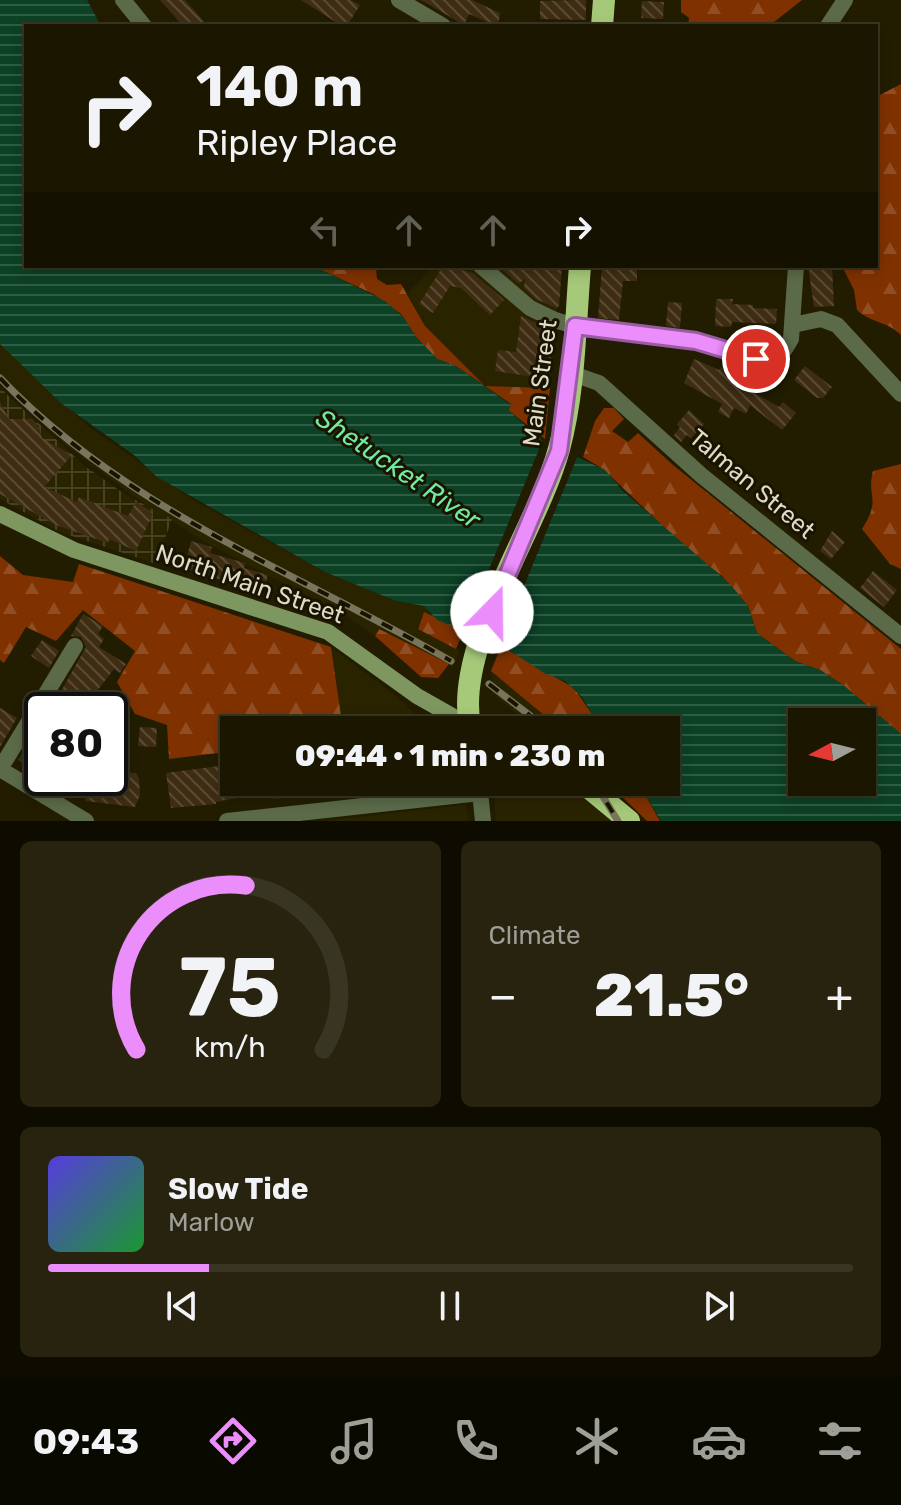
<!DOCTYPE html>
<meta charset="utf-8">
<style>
:root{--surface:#1a1600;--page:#27230f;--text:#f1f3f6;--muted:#9f9f99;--line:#383522;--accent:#eb8dfb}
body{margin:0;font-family:Rubik,sans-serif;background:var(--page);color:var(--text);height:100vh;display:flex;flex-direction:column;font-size:30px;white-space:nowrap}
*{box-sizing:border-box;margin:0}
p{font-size:26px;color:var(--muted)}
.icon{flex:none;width:44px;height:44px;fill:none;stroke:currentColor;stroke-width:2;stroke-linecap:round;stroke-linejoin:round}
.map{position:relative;height:821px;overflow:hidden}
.side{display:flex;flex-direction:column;gap:20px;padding:20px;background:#0e0c00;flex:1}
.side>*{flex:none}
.guide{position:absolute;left:24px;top:24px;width:854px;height:244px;border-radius:0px;box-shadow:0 4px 12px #0003,0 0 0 2px var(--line);background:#1a1600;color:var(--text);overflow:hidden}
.needle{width:52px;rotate:263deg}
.controls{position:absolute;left:788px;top:708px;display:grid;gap:16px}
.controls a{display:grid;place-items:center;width:88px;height:88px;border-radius:0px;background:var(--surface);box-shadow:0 4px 12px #0003,0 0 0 2px var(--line);font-size:40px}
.speed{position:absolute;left:24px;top:692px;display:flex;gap:16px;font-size:40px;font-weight:700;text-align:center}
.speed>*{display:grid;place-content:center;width:104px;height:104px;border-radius:50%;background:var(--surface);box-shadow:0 4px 12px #0003,0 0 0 2px var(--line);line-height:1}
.speed .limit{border:4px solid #111;border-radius:12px;background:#fff;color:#111}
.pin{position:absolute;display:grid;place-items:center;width:68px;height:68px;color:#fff;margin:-34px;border:4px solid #fff;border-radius:50%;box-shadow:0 2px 8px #0007}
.me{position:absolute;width:88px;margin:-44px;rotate:22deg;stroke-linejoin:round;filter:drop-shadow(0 0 6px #0008)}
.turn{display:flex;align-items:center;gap:28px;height:168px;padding:0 40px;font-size:36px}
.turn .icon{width:104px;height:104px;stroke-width:2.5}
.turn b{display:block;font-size:56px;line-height:68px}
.lanes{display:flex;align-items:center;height:76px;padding:0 40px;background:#0003;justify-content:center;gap:40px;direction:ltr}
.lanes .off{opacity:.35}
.big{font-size:60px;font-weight:800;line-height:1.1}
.side .widget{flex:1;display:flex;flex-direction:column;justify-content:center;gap:12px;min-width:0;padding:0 28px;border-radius:12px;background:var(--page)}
.side .dial{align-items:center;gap:0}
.dial svg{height:208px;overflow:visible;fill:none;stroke:var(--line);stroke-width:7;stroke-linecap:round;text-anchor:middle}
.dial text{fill:var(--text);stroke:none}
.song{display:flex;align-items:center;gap:24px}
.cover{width:96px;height:96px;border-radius:12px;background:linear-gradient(135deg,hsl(250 70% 55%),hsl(130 70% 35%))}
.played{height:8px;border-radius:4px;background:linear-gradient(90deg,var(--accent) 20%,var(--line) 20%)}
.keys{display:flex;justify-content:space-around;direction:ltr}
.heat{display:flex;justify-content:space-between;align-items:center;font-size:44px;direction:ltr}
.side .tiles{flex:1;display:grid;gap:20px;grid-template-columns:1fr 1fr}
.widget:last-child{grid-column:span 2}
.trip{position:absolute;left:220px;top:716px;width:460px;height:80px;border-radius:0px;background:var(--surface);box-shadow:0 4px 12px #0003,0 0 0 2px var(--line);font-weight:800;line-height:80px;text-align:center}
.dock{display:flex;height:128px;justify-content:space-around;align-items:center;background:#0a0900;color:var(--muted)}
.dock .icon{width:56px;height:56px}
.dock .current{color:var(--accent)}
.dock b{font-size:36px;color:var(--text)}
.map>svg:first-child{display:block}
.built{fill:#2a2300}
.industrial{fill:url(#industrial-grid)}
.forest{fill:url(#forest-firs)}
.water{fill:url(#water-rules);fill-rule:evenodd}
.pier{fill:#221d00}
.building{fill:url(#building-back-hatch)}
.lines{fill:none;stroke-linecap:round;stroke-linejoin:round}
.minor{stroke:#5b6a49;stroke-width:16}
.secondary{stroke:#7e9660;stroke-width:16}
.trunk{stroke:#a6c879;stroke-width:22}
.rail-casing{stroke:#79755d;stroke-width:7}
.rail{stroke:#191400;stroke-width:4;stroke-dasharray:12;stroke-linecap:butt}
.route-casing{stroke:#995ca3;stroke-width:20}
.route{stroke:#eb8dfb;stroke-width:14}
.labels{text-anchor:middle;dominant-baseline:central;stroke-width:6;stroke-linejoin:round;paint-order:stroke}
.street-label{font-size:24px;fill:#dedbca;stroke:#191400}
.water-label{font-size:26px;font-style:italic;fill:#70eba4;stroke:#191400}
</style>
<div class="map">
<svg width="901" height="821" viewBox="0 0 901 821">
<defs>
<pattern id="industrial-grid" width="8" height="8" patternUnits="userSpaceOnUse" patternTransform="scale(2)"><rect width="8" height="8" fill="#2a2300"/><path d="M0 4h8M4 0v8" fill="none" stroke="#484224"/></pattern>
<pattern id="forest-firs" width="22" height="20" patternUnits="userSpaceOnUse" patternTransform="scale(2)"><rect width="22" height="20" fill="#7f3100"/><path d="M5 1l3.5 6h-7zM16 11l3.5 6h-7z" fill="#914e24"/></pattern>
<pattern id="water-rules" width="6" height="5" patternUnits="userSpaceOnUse" patternTransform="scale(2)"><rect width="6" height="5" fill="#0c4126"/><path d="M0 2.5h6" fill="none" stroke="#2f5c44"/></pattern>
<pattern id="building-back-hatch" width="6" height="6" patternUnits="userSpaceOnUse" patternTransform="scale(2)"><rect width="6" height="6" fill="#3f2d13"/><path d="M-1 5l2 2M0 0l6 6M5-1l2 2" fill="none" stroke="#5a4b34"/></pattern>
</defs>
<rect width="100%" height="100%" fill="#221d00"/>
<!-- built -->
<path class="built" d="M 434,266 L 561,266 L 550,388 L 485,386 L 425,326 L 408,293 Z
M 0,344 L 89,427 L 191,499 L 325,572 L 396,601 L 425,607 L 430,615 L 424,612 L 417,628 L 460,651 L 453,667 L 379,629 L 375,636 L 346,616 L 205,542 L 133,496 L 65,444 L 0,383 Z
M 331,647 L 392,693 L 433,730 L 343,730 Z
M 491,671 L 523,694 L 562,730 L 536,730 L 492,693 Z
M 351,782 L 463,782 L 462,786 L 354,799 Z
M 493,782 L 562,782 L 618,821 L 496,821 Z
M 466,805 L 469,821 L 320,821 L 464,805 Z"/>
<!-- industrial -->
<path class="industrial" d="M 0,388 L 86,467 L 126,495 L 172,519 L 156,564 L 60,532 L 0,499 Z"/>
<!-- forest -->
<path class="forest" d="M 681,0 L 802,0 L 769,26 L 688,26 L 689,18 L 681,12 Z
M 901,84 L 901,335 C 887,321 871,323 857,310 L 854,290 L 842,266 L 876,266 L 876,97 Z
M 313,266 L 376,268 L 377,279 L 387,285 L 401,284 L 425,326 L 485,386 L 550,388 L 545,439 L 508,410 L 511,404 L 456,366 L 437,359 L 416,337 L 401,314 L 373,294 Z
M 604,408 L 614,408 L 624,419 L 612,431 L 628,442 L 638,433 L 673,465 L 901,649 L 901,734 L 843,685 L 820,670 L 795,661 L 757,633 L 748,606 L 722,576 L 688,550 L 603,469 L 583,457 L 595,421 Z
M 901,464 L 901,569 L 890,564 L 862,529 C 882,498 866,498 873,471 Z
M 0,556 L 23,575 L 73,582 L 79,564 L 331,647 L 343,730 L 301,730 L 300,724 L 266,730 L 234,730 L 234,751 L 169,759 L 167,725 L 135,714 L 117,682 L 135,651 L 83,610 L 56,641 L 26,627 L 4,663 L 0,660 Z
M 424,612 L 464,630 L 456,649 L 418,629 Z
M 379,629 L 449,664 L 438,678 L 421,677 L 375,636 Z
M 501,646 L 574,688 L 603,730 L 562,730 L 491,671 Z
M 607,782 L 638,782 L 660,821 L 647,821 Z"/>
<!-- water -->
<path class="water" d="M 0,0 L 87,0 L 101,26 L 26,26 L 26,266 L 313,266 L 385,301 L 404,318 L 416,337 L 437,359 L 456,366 L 511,405 L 508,410 L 543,441 L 605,470 L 623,491 L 730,584 L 748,606 L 757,633 L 795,661 L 820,670 L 843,685 L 901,734 L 901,821 L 661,821 L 638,782 L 666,782 L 666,730 L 602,730 L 582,697 L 565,681 L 544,673 L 504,647 L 437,620 L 424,606 L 396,601 L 325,572 L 157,477 L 134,455 L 61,403 L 0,344 ZM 802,722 L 862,722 L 862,782 L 802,782 Z"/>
<!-- pier -->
<path class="pier" d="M 543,440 L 578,455 L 498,649 L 462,634 Z"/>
<!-- building -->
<path class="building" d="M 160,0 L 185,0 L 208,26 L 183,26 Z
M 301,0 L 351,0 L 360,5 L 347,26 L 342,26 Z
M 421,0 L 472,0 L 500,13 L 498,26 L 486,26 L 487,22 L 469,14 L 464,25 Z
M 575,0 L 586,0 L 586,20 L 540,19 L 540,1 Z
M 642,1 L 664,2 L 663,19 L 641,18 Z
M 443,266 L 473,273 L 504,300 L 490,315 L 461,288 L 450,286 L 433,313 L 419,304 Z
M 503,266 L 562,266 L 559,306 L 556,308 L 536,299 L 524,288 L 525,278 L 519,284 L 503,270 Z
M 602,266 L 637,266 L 637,281 L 623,281 L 619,320 L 598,318 Z
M 808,266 L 832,266 L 834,306 L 814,307 Z
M 716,299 L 733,299 L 732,304 L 753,305 L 753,308 L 777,309 L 776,324 L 732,322 L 731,327 L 715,326 Z
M 668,302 L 682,303 L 680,328 L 666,326 Z
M 521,316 L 554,331 L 548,379 L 495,371 L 498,350 L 516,352 Z
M 694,359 L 719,370 L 720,367 L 732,373 L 732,380 L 779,407 L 783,402 L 796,413 L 782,430 L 750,405 L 746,414 L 734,408 L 729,418 L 718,412 L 722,404 L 684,383 Z
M 805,366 L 832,387 L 823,398 L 817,398 L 794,380 Z
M 0,402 L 9,419 L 32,419 L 39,427 L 42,438 L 72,455 L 44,487 L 77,502 L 79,497 L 128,516 L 136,502 L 153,513 L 136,551 L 109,539 L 108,543 L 56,525 L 0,494 Z
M 689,410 L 704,424 L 691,438 L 687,435 L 681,442 L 674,435 L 680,427 L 677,424 Z
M 832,531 L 845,542 L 831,559 L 820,551 Z
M 191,541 L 212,547 L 210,553 L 245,563 L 244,568 L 268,575 L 263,593 L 184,568 Z
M 873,571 L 897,590 L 884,607 L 860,588 Z
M 83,614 L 103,626 L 98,634 L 104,639 L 99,647 L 126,664 L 120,673 L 114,669 L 84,708 L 60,693 L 86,647 L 81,637 L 71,636 Z
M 42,640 L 59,651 L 49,668 L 31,656 Z
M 0,708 L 17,718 L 0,747 Z
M 42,723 L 42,776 L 18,760 Z
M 140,727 L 157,728 L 156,747 L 138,746 Z
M 219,766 L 219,770 L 234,768 L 234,782 L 244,782 L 246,796 L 216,802 L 216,804 L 171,808 L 166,773 Z
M 121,772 L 136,773 L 139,778 L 140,795 L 135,807 L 85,801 L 85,798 L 45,778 L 117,778 Z
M 269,782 L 313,782 L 313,794 L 273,799 Z"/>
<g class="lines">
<!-- minor -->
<path class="minor" d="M 123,0 L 144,26
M 399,0 L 443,26
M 828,26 L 845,0
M 481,266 L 530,308 L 555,320 L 575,326 L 696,341 L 764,362 L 785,349 L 791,339 L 796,266
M 793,325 L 821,319 L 837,325 L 901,394
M 570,373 L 599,383 L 701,475 L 901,636
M 0,769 L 75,646
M 0,769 L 86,821
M 479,782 L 483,821
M 227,821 L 480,793"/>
<!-- secondary -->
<path class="secondary" d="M 0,514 L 74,550 L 328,632 L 417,696 L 470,726"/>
<!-- trunk -->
<path class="trunk" d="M 602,26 L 604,0
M 478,730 L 470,726 C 454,645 537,530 559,449 C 575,391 575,326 580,266
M 582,782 L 629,821"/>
<!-- rail casing -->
<g class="rail-casing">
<path id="rail" d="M 0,378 C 126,510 296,572 451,661
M 489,684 L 549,730
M 594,782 L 618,821"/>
</g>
<!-- rail -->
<use href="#rail" class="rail"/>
</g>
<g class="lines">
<!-- route casing -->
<g class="route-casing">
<path id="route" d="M 492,612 L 559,451 L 575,326 L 696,341 L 756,359"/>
</g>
<!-- route -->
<use href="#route" class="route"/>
</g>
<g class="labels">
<!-- street labels -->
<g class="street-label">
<text transform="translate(540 383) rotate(-82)">Main Street</text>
<text transform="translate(752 484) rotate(40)">Talman Street</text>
<text transform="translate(250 584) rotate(19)">North Main Street</text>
</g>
<!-- water labels -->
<g class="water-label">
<text transform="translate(398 469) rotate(34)">Shetucket River</text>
</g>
</g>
</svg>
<div class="controls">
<a><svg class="needle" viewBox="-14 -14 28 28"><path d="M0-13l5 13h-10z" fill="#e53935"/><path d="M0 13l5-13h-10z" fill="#9f9f99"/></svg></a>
</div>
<div class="speed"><div class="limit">80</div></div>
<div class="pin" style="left:756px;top:359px;background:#d93025"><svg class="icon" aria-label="arrive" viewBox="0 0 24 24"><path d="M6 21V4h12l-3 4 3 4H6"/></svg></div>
<svg class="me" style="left:492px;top:612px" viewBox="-20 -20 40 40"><circle r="19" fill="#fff"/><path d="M0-13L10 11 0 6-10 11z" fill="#eb8dfb"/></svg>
<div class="trip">09:44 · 1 min · 230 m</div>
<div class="guide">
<div class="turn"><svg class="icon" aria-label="right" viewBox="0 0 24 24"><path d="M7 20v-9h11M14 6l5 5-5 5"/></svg><div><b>140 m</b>Ripley Place</div></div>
<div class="lanes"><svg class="icon off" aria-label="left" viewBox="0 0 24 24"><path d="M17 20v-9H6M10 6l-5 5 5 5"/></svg><svg class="icon off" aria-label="ahead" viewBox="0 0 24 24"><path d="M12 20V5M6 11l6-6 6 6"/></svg><svg class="icon off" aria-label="ahead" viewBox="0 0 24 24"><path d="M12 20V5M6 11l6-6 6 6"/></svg><svg class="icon" aria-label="right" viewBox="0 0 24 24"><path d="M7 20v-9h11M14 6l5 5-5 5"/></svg></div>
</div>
</div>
<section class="side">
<div class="tiles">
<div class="widget dial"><svg viewBox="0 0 100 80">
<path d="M14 69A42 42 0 1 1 86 69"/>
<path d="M14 69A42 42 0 0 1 56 6" stroke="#eb8dfb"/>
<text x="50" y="56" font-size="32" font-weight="700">75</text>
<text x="50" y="72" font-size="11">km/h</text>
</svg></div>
<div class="widget"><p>Climate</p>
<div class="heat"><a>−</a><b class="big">21.5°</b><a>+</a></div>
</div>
<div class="widget">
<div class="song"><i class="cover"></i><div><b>Slow Tide</b><p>Marlow</p></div></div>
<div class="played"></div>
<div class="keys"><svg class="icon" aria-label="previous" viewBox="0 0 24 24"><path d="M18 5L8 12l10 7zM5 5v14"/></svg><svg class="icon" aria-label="pause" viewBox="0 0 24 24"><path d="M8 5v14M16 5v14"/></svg><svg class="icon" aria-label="next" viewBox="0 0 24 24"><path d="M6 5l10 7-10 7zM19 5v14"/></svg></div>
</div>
</div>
</section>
<nav class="dock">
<b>09:43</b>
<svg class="icon current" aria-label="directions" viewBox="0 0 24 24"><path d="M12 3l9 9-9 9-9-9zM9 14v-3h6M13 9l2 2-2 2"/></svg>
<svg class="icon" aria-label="music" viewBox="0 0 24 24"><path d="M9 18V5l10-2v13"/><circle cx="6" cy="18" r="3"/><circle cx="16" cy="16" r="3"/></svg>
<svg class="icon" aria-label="phone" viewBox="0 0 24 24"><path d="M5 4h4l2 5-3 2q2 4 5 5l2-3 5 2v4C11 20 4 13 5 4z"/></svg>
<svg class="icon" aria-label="climate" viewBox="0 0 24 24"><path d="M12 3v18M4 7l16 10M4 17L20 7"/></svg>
<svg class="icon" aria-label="car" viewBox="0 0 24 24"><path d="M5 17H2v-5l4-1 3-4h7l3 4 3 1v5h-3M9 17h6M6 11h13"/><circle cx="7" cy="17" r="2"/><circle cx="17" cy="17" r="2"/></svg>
<svg class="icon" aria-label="filters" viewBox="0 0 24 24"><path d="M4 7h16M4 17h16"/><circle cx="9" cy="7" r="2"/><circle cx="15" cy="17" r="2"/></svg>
</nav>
